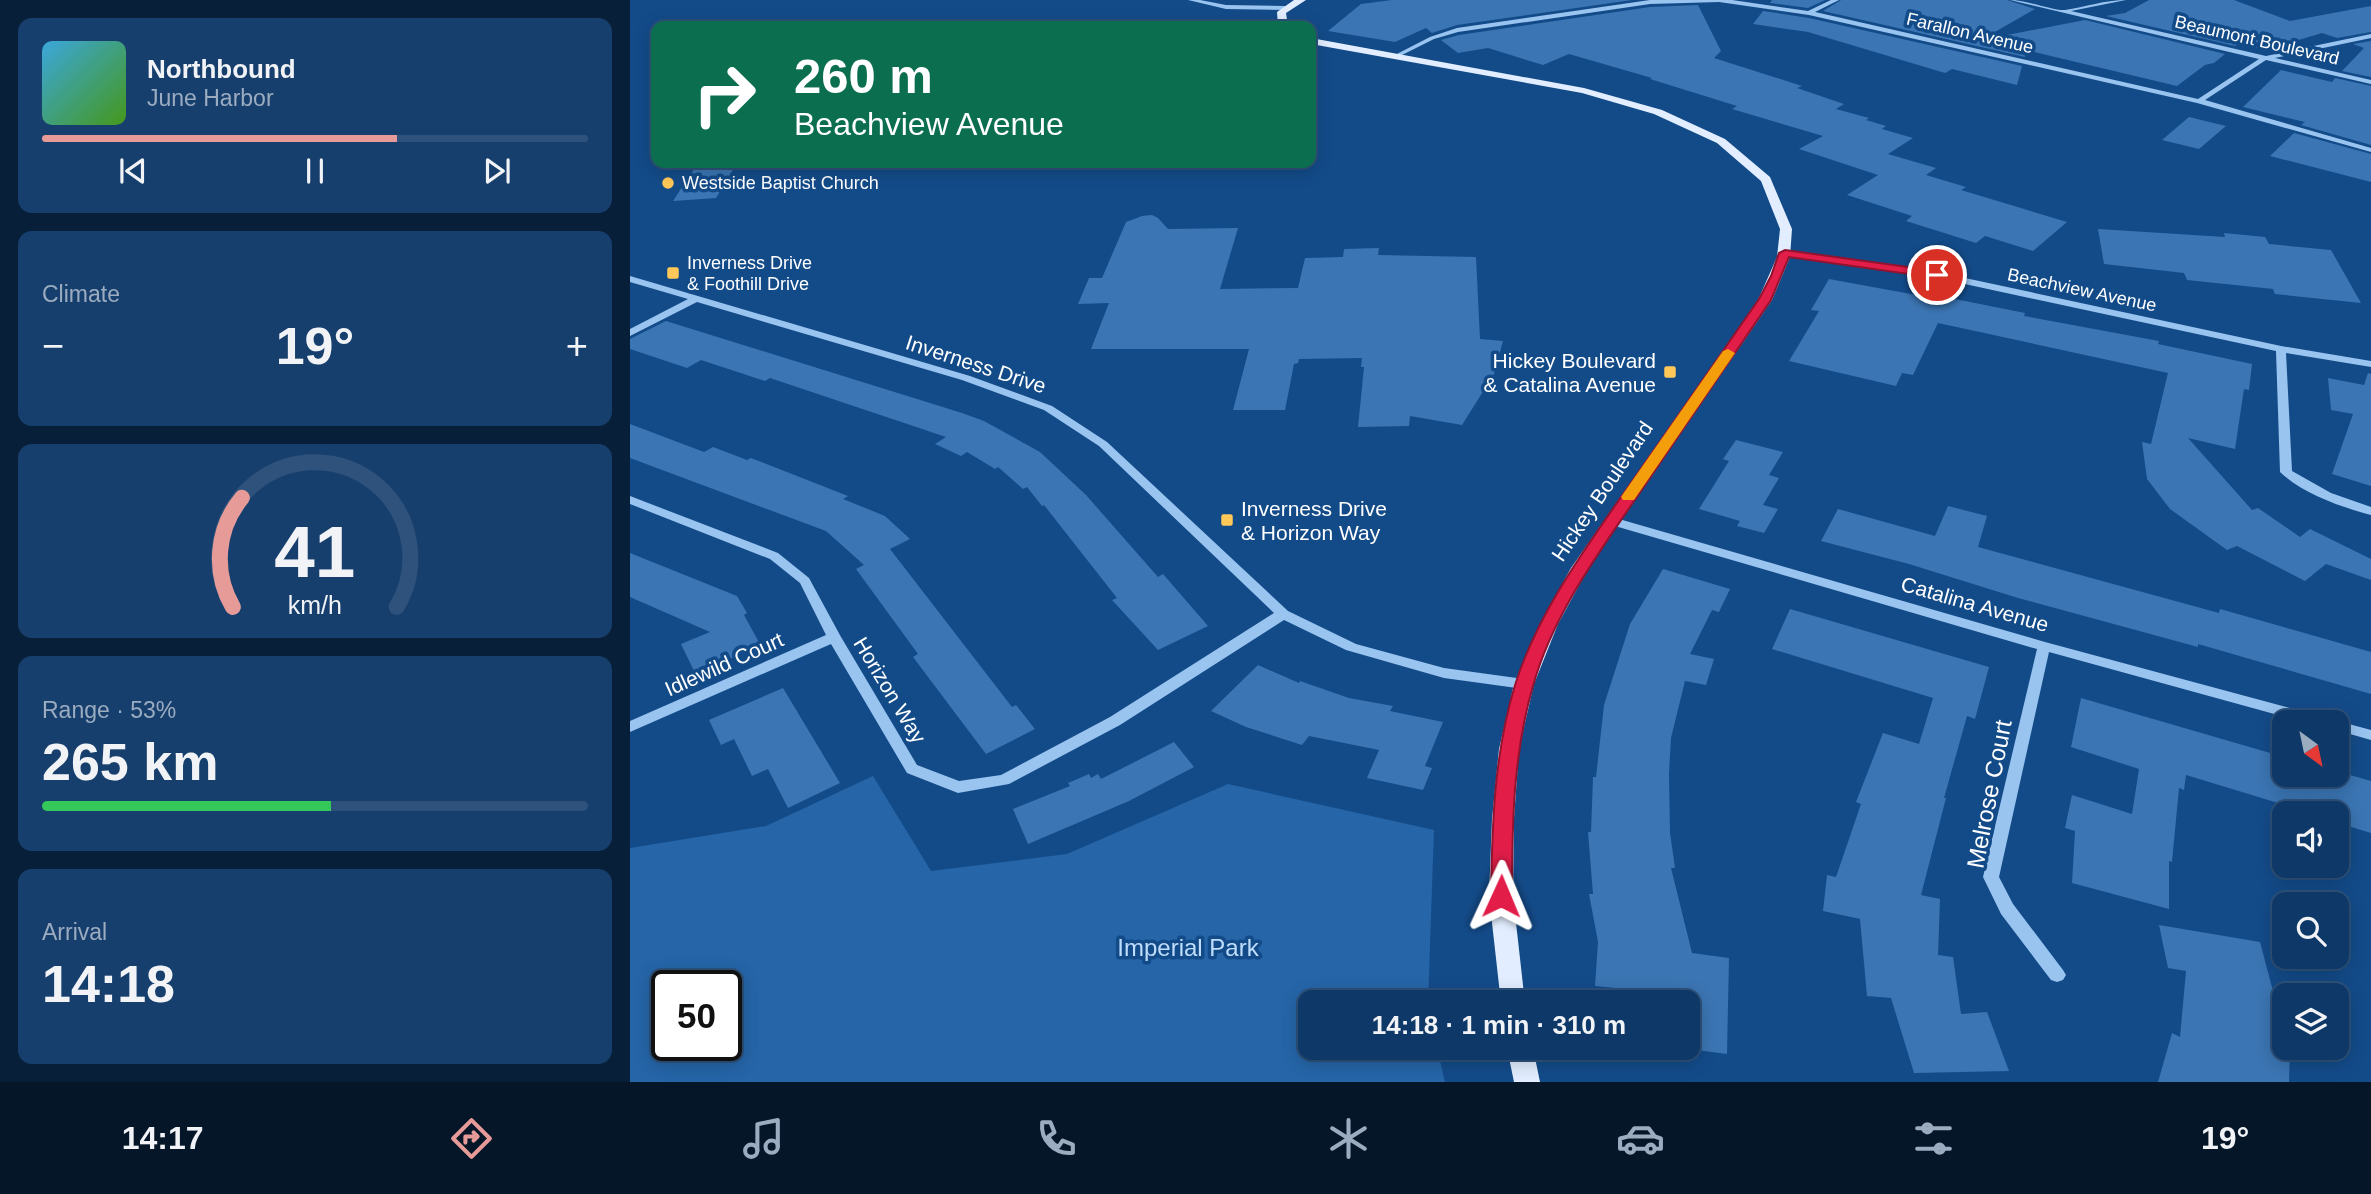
<!DOCTYPE html>
<meta charset="utf-8">
<style>
:root{--surface:#0e3867;--page:#173f6d;--text:#f1f3f6;--muted:#9bacc0;--line:#2e527b;--accent:#e69b98}
body{margin:0;font-family:Helvetica,sans-serif;background:var(--page);color:var(--text);height:100vh;display:flex;flex-direction:column;font-size:26px;white-space:nowrap}
*{box-sizing:border-box;margin:0}
p{font-size:23px;color:var(--muted)}
.icon{flex:none;width:38px;height:38px;fill:none;stroke:currentColor;stroke-width:2;stroke-linecap:round;stroke-linejoin:round}
.map{position:relative;flex:1;overflow:hidden}
.details{display:flex;flex-direction:column;gap:18px;padding:18px;background:#081f39;width:630px}
.details>*{flex:none}
.guide{position:absolute;left:21px;top:21px;width:665px;height:147px;border-radius:14px;box-shadow:0 4px 18px #0003,0 0 0 2px var(--line);background:#0b6e4f;color:#fff;overflow:hidden}
.needle{width:46px;rotate:147deg}
.controls{position:absolute;left:1642px;top:710px;display:grid;gap:14px}
.controls a{display:grid;place-items:center;width:77px;height:77px;border-radius:14px;background:var(--surface);box-shadow:0 4px 18px #0003,0 0 0 2px var(--line);font-size:35px}
.speed{position:absolute;left:21px;top:970px;display:flex;gap:14px;font-size:35px;font-weight:700;text-align:center}
.speed>*{display:grid;place-content:center;width:91px;height:91px;border-radius:50%;background:var(--surface);box-shadow:0 4px 18px #0003,0 0 0 2px var(--line);line-height:1}
.speed .limit{border:4px solid #111;border-radius:10px;background:#fff;color:#111}
.pin{position:absolute;display:grid;place-items:center;width:60px;height:60px;color:#fff;margin:-30px;border:4px solid #fff;border-radius:50%;box-shadow:0 2px 7px #0007}
.me{position:absolute;width:77px;margin:-38px;rotate:1deg;stroke-linejoin:round;filter:drop-shadow(0 0 5px #0008)}
.turn{display:flex;align-items:center;gap:24px;height:147px;padding:0 28px;font-size:32px}
.turn .icon{width:91px;height:91px;stroke-width:2.5}
.turn b{display:block;font-size:49px;line-height:60px}
.big{font-size:52px;font-weight:700;line-height:1.1}
.details .card{flex:1;display:flex;flex-direction:column;justify-content:center;gap:10px;min-width:0;padding:0 24px;border-radius:14px;background:var(--page)}
.details .dial{align-items:center;gap:0}
.dial svg{height:182px;overflow:visible;fill:none;stroke:var(--line);stroke-width:7;stroke-linecap:round;text-anchor:middle}
.dial text{fill:var(--text);stroke:none}
.song{display:flex;align-items:center;gap:21px}
.cover{width:84px;height:84px;border-radius:10px;background:linear-gradient(135deg,hsl(200 70% 55%),hsl(100 70% 35%))}
.played{height:7px;border-radius:4px;background:linear-gradient(90deg,var(--accent) 65%,var(--line) 65%)}
.keys{display:flex;justify-content:space-around;direction:ltr}
.heat{display:flex;justify-content:space-between;align-items:center;font-size:38px;direction:ltr}
.charge{height:10px;border-radius:5px;background:linear-gradient(90deg,#34c759 53%,var(--line) 0)}
.trip{position:absolute;left:668px;top:990px;width:402px;height:70px;border-radius:14px;background:var(--surface);box-shadow:0 4px 18px #0003,0 0 0 2px var(--line);font-weight:700;line-height:70px;text-align:center}
.menu{display:flex;height:112px;justify-content:space-around;align-items:center;background:#061629;color:var(--muted)}
.menu .icon{width:49px;height:49px}
.menu .active{color:var(--accent)}
.menu b{font-size:32px;color:var(--text)}
main{display:flex;flex:1;min-height:0}
.map>svg:first-child{display:block}
.green{fill:#2565a8;fill-rule:evenodd}
.building{fill:#3b75b3}
.lines{fill:none;stroke-linecap:round;stroke-linejoin:round}
.minor{fill:#99c4f0;fill-rule:evenodd}
.major{fill:#e2eeff;fill-rule:evenodd}
.route{fill:#e11d48;stroke:#92132f;stroke-width:2}
.slow{fill:#f59e0b}
.poi-dot{fill:#ffc858;stroke:#134b89;stroke-width:2.5}
.labels{text-anchor:middle;dominant-baseline:central;stroke-width:7;stroke-linejoin:round;paint-order:stroke}
.far-street-label{font-size:18px;fill:#fff;stroke:#134b89}
.far-poi-label{font-size:18px;fill:#fff;stroke:#134b89;text-anchor:start}
.poi-label{font-size:21px;fill:#fff;stroke:#134b89;text-anchor:end}
.street-label{font-size:21px;fill:#fff;stroke:#134b89}
.near-street-label{font-size:24px;fill:#fff;stroke:#134b89}
.near-park-label{font-size:24px;fill:#bfddfc;stroke:#134b89}
</style>
<main>
<section class="details">
<div class="card">
<div class="song"><i class="cover"></i><div><b>Northbound</b><p>June Harbor</p></div></div>
<div class="played"></div>
<div class="keys"><svg class="icon" aria-label="previous" viewBox="0 0 24 24"><path d="M18 5L8 12l10 7zM5 5v14"/></svg><svg class="icon" aria-label="pause" viewBox="0 0 24 24"><path d="M8 5v14M16 5v14"/></svg><svg class="icon" aria-label="next" viewBox="0 0 24 24"><path d="M6 5l10 7-10 7zM19 5v14"/></svg></div>
</div>
<div class="card"><p>Climate</p>
<div class="heat"><a>−</a><b class="big">19°</b><a>+</a></div>
</div>
<div class="card dial"><svg viewBox="0 0 100 80">
<path d="M14 69A42 42 0 1 1 86 69"/>
<path d="M14 69A42 42 0 0 1 18 21" stroke="#e69b98"/>
<text x="50" y="56" font-size="32" font-weight="700">41</text>
<text x="50" y="72" font-size="11">km/h</text>
</svg></div>
<div class="card"><p>Range · 53%</p><b class="big">265 km</b><div class="charge"></div></div>
<div class="card"><p>Arrival</p><b class="big">14:18</b></div>
</section>
<div class="map">
<svg width="1741" height="1082" viewBox="0 0 1741 1082">
<rect width="100%" height="100%" fill="#134b89"/>
<!-- green -->
<path class="green" d="M 243,776 L 301,871 L 437,854 L 598,784 L 804,830 L 798,1003 L 681,1003 L 681,1048 L 807,1048 L 815,1082 L 0,1082 L 0,848 L 136,826 ZM 37,985 L 96,985 L 96,1045 L 37,1045 Z"/>
<!-- building -->
<path class="building" d="M 762,0 L 1002,0 L 827,25 L 802,33 L 796,28 L 765,42 L 698,31 L 731,4 Z
M 1142,0 L 1195,0 L 1178,8 L 1140,3 Z
M 1211,0 L 1377,0 L 1405,9 L 1351,40 L 1455,20 L 1595,54 L 1584,63 L 1575,65 L 1547,86 L 1396,50 L 1395,57 L 1193,11 Z
M 1519,0 L 1604,0 L 1660,21 L 1741,6 L 1741,32 L 1707,38 L 1692,33 L 1635,50 L 1608,44 L 1605,46 L 1476,16 L 1495,13 Z
M 1068,5 L 1091,51 L 1084,58 L 1172,86 L 1167,88 L 1214,104 L 1206,109 L 1239,118 L 1236,120 L 1256,126 L 1252,129 L 1283,138 L 1258,154 L 1306,168 L 1296,175 L 1336,187 L 1331,190 L 1437,222 L 1403,251 L 1355,236 L 1346,243 L 1276,221 L 1282,216 L 1217,195 L 1248,175 L 1169,149 L 1193,136 L 1102,109 L 1107,106 L 1020,79 L 1022,78 L 939,54 L 913,65 L 858,48 L 828,53 L 811,40 L 829,35 L 1020,7 Z
M 1133,11 L 1179,18 L 1392,66 L 1387,85 L 1322,69 L 1315,73 L 1178,32 L 1123,24 Z
M 1741,41 L 1741,77 L 1712,71 L 1734,48 L 1723,44 Z
M 1651,70 L 1702,82 L 1705,78 L 1741,86 L 1741,145 L 1671,125 L 1675,122 L 1613,107 Z
M 1559,117 L 1596,126 L 1569,149 L 1532,140 Z
M 1664,133 L 1741,154 L 1741,182 L 1640,156 Z
M 68,163 L 107,163 L 86,198 L 43,201 Z
M 522,215 L 528,218 L 538,229 L 608,228 L 590,289 L 668,288 L 675,258 L 713,257 L 714,249 L 749,248 L 748,255 L 846,257 L 850,339 L 873,341 L 864,374 L 832,425 L 780,416 L 779,426 L 728,427 L 734,367 L 731,367 L 732,358 L 669,359 L 668,363 L 664,364 L 655,410 L 603,410 L 619,349 L 461,349 L 479,303 L 448,304 L 459,278 L 472,278 L 496,222 L 512,216 Z
M 1468,229 L 1595,237 L 1594,233 L 1635,237 L 1639,244 L 1701,250 L 1731,303 L 1645,294 L 1643,289 L 1557,280 L 1554,273 L 1474,264 Z
M 1199,279 L 1319,301 L 1320,298 L 1395,313 L 1394,316 L 1529,341 L 1528,344 L 1622,364 L 1619,390 L 1614,389 L 1605,449 L 1558,438 L 1622,510 L 1628,508 L 1670,537 L 1680,529 L 1741,559 L 1741,580 L 1696,564 L 1675,581 L 1607,546 L 1597,550 L 1540,509 L 1517,479 L 1512,442 L 1521,444 L 1538,373 L 1308,323 L 1283,375 L 1272,373 L 1266,386 L 1159,361 L 1189,311 L 1181,310 Z
M 36,321 L 332,413 L 354,421 L 410,452 L 456,495 L 528,577 L 533,574 L 578,626 L 528,650 L 482,600 L 487,598 L 414,505 L 412,506 L 397,487 L 393,489 L 368,467 L 365,469 L 337,452 L 331,456 L 305,444 L 316,437 L 140,378 L 135,381 L 71,360 L 57,368 L 0,349 L 0,339 Z
M 1738,373 L 1741,374 L 1741,486 L 1702,474 L 1723,414 L 1701,410 L 1698,378 L 1734,385 Z
M 0,424 L 74,452 L 83,447 L 117,460 L 121,458 L 218,496 L 213,499 L 255,516 L 280,539 L 260,549 L 382,707 L 386,705 L 405,729 L 356,754 L 283,657 L 288,654 L 226,569 L 234,565 L 196,531 L 0,458 Z
M 1106,440 L 1153,452 L 1139,475 L 1149,478 L 1133,505 L 1148,509 L 1134,533 L 1107,526 L 1110,521 L 1069,509 L 1099,461 L 1093,459 Z
M 1318,506 L 1357,516 L 1348,547 L 1589,613 L 1590,609 L 1741,652 L 1741,694 L 1568,644 L 1568,647 L 1388,598 L 1279,564 L 1191,541 L 1208,509 L 1305,536 Z
M 0,553 L 107,596 L 117,613 L 114,615 L 131,646 L 65,673 L 51,644 L 80,632 L 0,597 Z
M 1033,569 L 1100,589 L 1089,612 L 1082,610 L 1060,654 L 1084,659 L 1076,685 L 1055,681 L 1041,738 L 1039,774 L 1040,833 L 1045,868 L 1041,868 L 1062,953 L 1099,958 L 1097,1054 L 1059,1049 L 1059,1003 L 1025,1003 L 1026,992 L 965,986 L 968,942 L 959,894 L 963,894 L 958,832 L 961,832 L 963,777 L 966,777 L 974,705 L 1000,624 Z
M 1160,609 L 1359,667 L 1345,719 L 1337,716 L 1314,798 L 1316,798 L 1291,895 L 1310,899 L 1308,955 L 1323,957 L 1331,1014 L 1357,1012 L 1379,1071 L 1284,1073 L 1261,998 L 1237,996 L 1230,919 L 1193,911 L 1197,875 L 1206,877 L 1231,804 L 1226,802 L 1253,733 L 1289,744 L 1303,698 L 1142,649 Z
M 628,665 L 669,683 L 670,681 L 719,698 L 763,706 L 760,711 L 813,722 L 795,766 L 802,768 L 793,790 L 737,778 L 749,750 L 679,736 L 672,745 L 616,727 L 581,711 Z
M 153,688 L 210,783 L 158,808 L 138,769 L 122,776 L 104,739 L 91,745 L 79,720 Z
M 1451,698 L 1654,757 L 1654,775 L 1720,775 L 1741,781 L 1741,833 L 1718,826 L 1718,814 L 1684,814 L 1556,775 L 1554,790 L 1549,788 L 1542,862 L 1539,861 L 1539,909 L 1442,883 L 1445,831 L 1435,828 L 1442,795 L 1502,814 L 1509,769 L 1441,747 Z
M 544,742 L 564,767 L 499,801 L 398,844 L 383,809 L 440,786 L 438,783 L 459,774 L 461,778 L 468,774 L 471,779 Z
M 1529,925 L 1630,942 L 1649,1014 L 1654,1016 L 1654,1048 L 1660,1048 L 1659,1082 L 1528,1082 L 1542,1033 L 1550,1037 L 1556,971 L 1538,968 Z"/>
<g class="lines">
<!-- minor -->
<path class="minor" d="M 558,0 L 570,0 L 596,5 L 655,6 L 658,8 L 655,10 L 596,9 Z
M 1020,0 L 1102,0 L 1178,11 L 1201,0 L 1209,0 L 1185,12 L 1568,99 L 1629,59 L 1380,0 C 1397,0 1423,11 1435,10 C 1455,7 1475,0 1496,0 L 1441,11 L 1636,56 L 1741,34 L 1741,38 L 1645,58 L 1741,80 L 1741,84 L 1636,60 L 1575,100 L 1741,148 L 1741,152 L 1567,103 L 1179,15 L 1089,2 L 1020,4 L 828,32 L 804,39 L 766,58 L 761,57 L 800,37 L 827,28 Z
M 1155,250 L 1307,272 L 1651,346 L 1741,361 L 1741,367 L 1656,353 L 1662,471 L 1701,493 L 1741,507 L 1741,515 C 1711,507 1673,494 1650,472 L 1646,351 L 1307,278 L 1152,255 L 1152,251 Z
M 0,276 L 340,376 L 422,406 L 477,442 L 658,611 L 726,644 L 814,668 L 894,679 L 899,681 L 901,684 L 899,687 L 894,689 L 814,678 L 716,650 L 654,620 L 490,725 L 379,784 L 328,793 L 277,773 L 201,644 L 0,732 L 0,721 L 196,635 L 170,583 L 140,559 L 0,504 L 0,496 L 148,553 L 179,578 L 211,637 L 287,765 L 329,781 L 371,775 L 480,717 L 644,613 L 469,446 L 414,410 L 332,380 L 67,302 L 0,336 L 0,329 L 58,299 L 0,282 Z
M 982,517 L 1415,642 L 1741,730 L 1741,740 L 1706,730 L 1706,723 L 1677,723 L 1419,652 L 1369,877 L 1383,904 L 1433,970 L 1436,975 L 1433,980 L 1427,982 L 1421,980 L 1371,914 L 1353,877 L 1407,649 L 978,524 L 976,521 L 978,518 Z"/>
<!-- major -->
<path class="major" d="M 664,0 L 676,0 L 656,13 L 658,26 L 648,26 L 647,12 Z
M 681,38 L 954,88 L 1032,110 L 1095,139 L 1140,177 L 1162,229 L 1160,257 L 1142,300 L 958,569 L 928,624 L 904,684 L 889,749 L 884,819 L 883,896 L 895,1003 L 871,1003 L 859,896 L 862,819 L 869,749 L 884,684 L 910,624 L 941,568 L 1128,300 L 1147,257 L 1150,229 L 1131,181 L 1087,143 L 1024,114 L 952,93 L 681,44 Z
M 877,1048 L 903,1048 L 910,1082 L 884,1082 Z"/>
</g>
<!-- route -->
<path class="route" d="M 1155,250 L 1307,271 L 1313,275 L 1307,278 L 1159,257 L 1141,300 C 1099,362 1056,425 1013,488 C 971,550 923,613 903,686 C 883,755 882,825 882,896 L 879,902 L 871,905 L 864,902 L 861,896 C 862,825 864,754 885,685 C 908,612 955,549 998,487 C 1042,425 1085,362 1129,299 L 1141,276 L 1149,253 Z"/>
<!-- slow -->
<path class="slow" d="M 1098,349 L 1105,353 L 1004,500 L 993,500 L 991,497 L 993,494 L 1093,351 Z"/>
<!-- markers -->
<g class="poi-dot">
<circle cx="38" cy="183" r="7"/>
<rect x="36" y="266" width="14" height="14" rx="3.5"/>
<rect x="1033" y="365" width="14" height="14" rx="3.5"/>
<rect x="590" y="513" width="14" height="14" rx="3.5"/>
</g>
<g class="labels">
<!-- far-street labels -->
<g class="far-street-label">
<text transform="translate(1340 33) rotate(13)">Farallon Avenue</text>
<text transform="translate(1627 40) rotate(13)">Beaumont Boulevard</text>
<text transform="translate(1452 290) rotate(12)">Beachview Avenue</text>
</g>
<!-- far-poi labels -->
<g class="far-poi-label">
<text x="52" y="183">Westside Baptist Church</text>
<text x="57" y="263">Inverness Drive<tspan x="57" dy="21">&amp; Foothill Drive</tspan></text>
</g>
<!-- poi labels -->
<g class="poi-label">
<text x="1026" y="360">Hickey Boulevard<tspan x="1026" dy="24">&amp; Catalina Avenue</tspan></text>
<text x="611" y="508" text-anchor="start">Inverness Drive<tspan x="611" dy="24">&amp; Horizon Way</tspan></text>
</g>
<!-- street labels -->
<g class="street-label">
<text transform="translate(346 364) rotate(18)">Inverness Drive</text>
<text transform="translate(972 491) rotate(-56)">Hickey Boulevard</text>
<text transform="translate(1345 604) rotate(16)">Catalina Avenue</text>
<text transform="translate(94 664) rotate(-24)">Idlewild Court</text>
<text transform="translate(260 690) rotate(59)">Horizon Way</text>
</g>
<!-- near-street labels -->
<g class="near-street-label">
<text transform="translate(1359 794) rotate(-79)">Melrose Court</text>
</g>
<!-- near-park labels -->
<g class="near-park-label">
<text x="558" y="947">Imperial Park</text>
</g>
</g>
</svg>
<div class="controls">
<a><svg class="needle" viewBox="-14 -14 28 28"><path d="M0-13l5 13h-10z" fill="#e53935"/><path d="M0 13l5-13h-10z" fill="#9bacc0"/></svg></a>
<a><svg class="icon" aria-label="sound" viewBox="0 0 24 24"><path d="M4 9h4l5-4v14l-5-4H4zM17 9q2 3 0 6"/></svg></a>
<a><svg class="icon" aria-label="search" viewBox="0 0 24 24"><circle cx="10" cy="10" r="6"/><path d="M15 15l6 6"/></svg></a>
<a><svg class="icon" aria-label="layers" viewBox="0 0 24 24"><path d="M12 4l9 5-9 5-9-5zM3 14l9 5 9-5"/></svg></a>
</div>
<div class="speed"><div class="limit">50</div></div>
<div class="pin" style="left:1307px;top:275px;background:#d93025"><svg class="icon" aria-label="arrive" viewBox="0 0 24 24"><path d="M6 21V4h12l-3 4 3 4H6"/></svg></div>
<svg class="me" style="left:871px;top:896px" viewBox="-20 -20 40 40"><path d="M0-17L14 15 0 8-14 15z" fill="#e11d48" stroke="#fff" stroke-width="4"/></svg>
<div class="trip">14:18 · 1 min · 310 m</div>
<div class="guide">
<div class="turn"><svg class="icon" aria-label="right" viewBox="0 0 24 24"><path d="M7 20v-9h11M14 6l5 5-5 5"/></svg><div><b>260 m</b>Beachview Avenue</div></div>
</div>
</div>
</main>
<nav class="menu">
<b>14:17</b>
<svg class="icon active" aria-label="directions" viewBox="0 0 24 24"><path d="M12 3l9 9-9 9-9-9zM9 14v-3h6M13 9l2 2-2 2"/></svg>
<svg class="icon" aria-label="music" viewBox="0 0 24 24"><path d="M9 18V5l10-2v13"/><circle cx="6" cy="18" r="3"/><circle cx="16" cy="16" r="3"/></svg>
<svg class="icon" aria-label="phone" viewBox="0 0 24 24"><path d="M5 4h4l2 5-3 2q2 4 5 5l2-3 5 2v4C11 20 4 13 5 4z"/></svg>
<svg class="icon" aria-label="climate" viewBox="0 0 24 24"><path d="M12 3v18M4 7l16 10M4 17L20 7"/></svg>
<svg class="icon" aria-label="car" viewBox="0 0 24 24"><path d="M5 17H2v-5l4-1 3-4h7l3 4 3 1v5h-3M9 17h6M6 11h13"/><circle cx="7" cy="17" r="2"/><circle cx="17" cy="17" r="2"/></svg>
<svg class="icon" aria-label="filters" viewBox="0 0 24 24"><path d="M4 7h16M4 17h16"/><circle cx="9" cy="7" r="2"/><circle cx="15" cy="17" r="2"/></svg>
<b>19°</b>
</nav>
